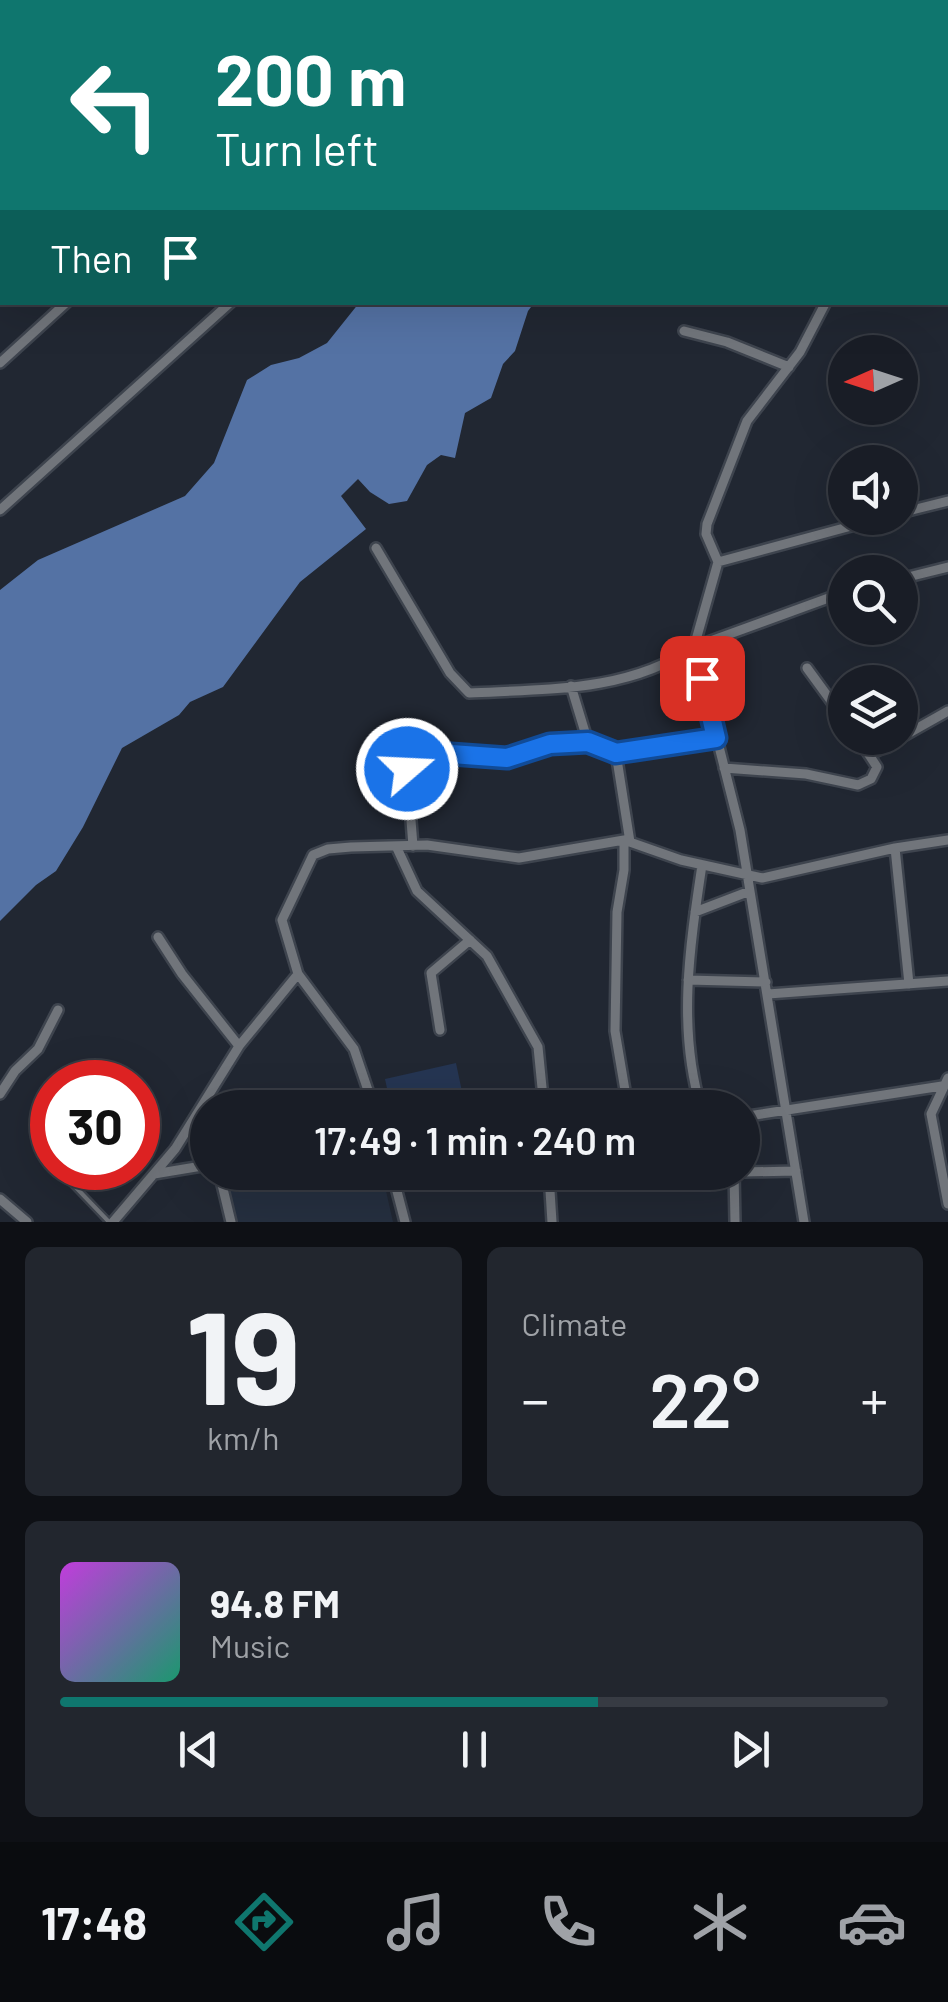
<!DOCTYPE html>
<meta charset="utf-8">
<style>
:root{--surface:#191d26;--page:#22262e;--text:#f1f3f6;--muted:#9fa2a7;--line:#373b43;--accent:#0f766e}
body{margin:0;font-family:Barlow,sans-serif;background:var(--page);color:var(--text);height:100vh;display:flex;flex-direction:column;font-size:38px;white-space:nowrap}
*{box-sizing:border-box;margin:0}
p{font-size:32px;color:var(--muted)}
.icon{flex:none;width:55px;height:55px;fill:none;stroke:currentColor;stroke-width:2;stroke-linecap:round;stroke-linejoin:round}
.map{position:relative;height:1222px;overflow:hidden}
.drawer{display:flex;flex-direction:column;gap:25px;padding:25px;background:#0e1015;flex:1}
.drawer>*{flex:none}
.hud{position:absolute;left:0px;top:0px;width:950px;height:305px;box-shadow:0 10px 40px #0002,0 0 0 2px var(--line);background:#0f766e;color:#fff;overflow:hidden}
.needle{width:65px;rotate:267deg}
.buttons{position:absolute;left:828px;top:335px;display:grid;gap:20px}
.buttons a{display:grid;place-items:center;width:90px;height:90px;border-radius:50%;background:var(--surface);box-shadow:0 10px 40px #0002,0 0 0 2px var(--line);font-size:50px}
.speed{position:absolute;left:30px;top:1060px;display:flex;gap:20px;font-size:50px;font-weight:700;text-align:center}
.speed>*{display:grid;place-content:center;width:130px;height:130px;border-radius:50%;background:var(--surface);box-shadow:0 10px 40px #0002,0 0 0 2px var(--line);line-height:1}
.speed .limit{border:15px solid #d22;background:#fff;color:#111}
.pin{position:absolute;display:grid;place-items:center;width:85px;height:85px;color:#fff;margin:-42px;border-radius:20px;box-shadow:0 5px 15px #0006}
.me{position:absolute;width:110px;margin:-55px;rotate:71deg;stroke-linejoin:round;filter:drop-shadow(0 0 8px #0008)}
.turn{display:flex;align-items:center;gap:35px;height:210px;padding:0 50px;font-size:45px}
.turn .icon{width:130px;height:130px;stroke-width:2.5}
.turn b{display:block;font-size:70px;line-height:85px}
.then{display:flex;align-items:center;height:95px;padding:0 50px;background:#0003;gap:20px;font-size:38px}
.big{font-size:75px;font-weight:600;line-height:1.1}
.drawer .widget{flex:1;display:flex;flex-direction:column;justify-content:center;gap:15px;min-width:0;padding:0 35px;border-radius:15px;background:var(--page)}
.drawer .dial{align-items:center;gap:0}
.dial b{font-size:130px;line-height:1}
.song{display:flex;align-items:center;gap:30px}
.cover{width:120px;height:120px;border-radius:15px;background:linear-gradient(135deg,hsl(290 70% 55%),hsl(160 70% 35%))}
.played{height:10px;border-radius:5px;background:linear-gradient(90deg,var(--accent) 65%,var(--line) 65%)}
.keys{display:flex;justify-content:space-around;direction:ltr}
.heat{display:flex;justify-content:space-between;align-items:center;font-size:55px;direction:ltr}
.drawer .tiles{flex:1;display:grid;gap:25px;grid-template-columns:1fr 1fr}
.widget:last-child{grid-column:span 2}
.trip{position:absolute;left:190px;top:1090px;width:570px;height:100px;border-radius:50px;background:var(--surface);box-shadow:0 10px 40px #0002,0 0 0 2px var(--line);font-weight:600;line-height:100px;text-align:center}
.dock{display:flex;height:160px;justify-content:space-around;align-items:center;background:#0a0c0f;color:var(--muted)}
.dock .icon{width:70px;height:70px}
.dock .active{color:var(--accent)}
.dock b{font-size:45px;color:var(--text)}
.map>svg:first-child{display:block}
.built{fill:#252f3f}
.green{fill:#253552}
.water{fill:#5472a4}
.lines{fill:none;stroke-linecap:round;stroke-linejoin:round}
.service-casing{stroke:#3e444e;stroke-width:9}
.minor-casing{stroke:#3e444e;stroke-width:14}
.secondary-casing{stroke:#3e444e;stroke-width:18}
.service{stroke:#71757b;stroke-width:4}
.minor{stroke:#71757b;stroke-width:9}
.secondary{stroke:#9ca1ab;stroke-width:12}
.route-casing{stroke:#114b97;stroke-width:25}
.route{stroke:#1a73e8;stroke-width:18}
</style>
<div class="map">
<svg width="948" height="1222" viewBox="0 0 948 1222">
<rect width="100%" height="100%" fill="#212732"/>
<!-- built -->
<path class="built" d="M 222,1173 L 382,1173 L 393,1222 L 233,1222 Z"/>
<!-- green -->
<path class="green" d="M 456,1063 L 465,1106 L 391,1107 L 385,1079 Z"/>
<!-- water -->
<path class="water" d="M 359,303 L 534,303 L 528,311 L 515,351 L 503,364 L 491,398 L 465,413 L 455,458 L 441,455 L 427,465 L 407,501 L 389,504 L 370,492 L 358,479 L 341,496 L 366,529 L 300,582 L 223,687 L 190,702 L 179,715 L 122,748 L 83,827 L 56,871 L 36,885 L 0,921 L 0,590 L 38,560 L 185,496 L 214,463 L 247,380 L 271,365 L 299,358 L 327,343 Z"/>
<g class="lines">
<!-- service casing -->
<g class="service-casing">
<path id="service" d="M 68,1168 L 63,1174 L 109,1222"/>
</g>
<!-- minor casing -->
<g class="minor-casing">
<path id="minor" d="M 232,2 L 233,0
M 948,82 L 948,83
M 948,109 L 948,108
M 0,136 L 2,137
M 684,331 L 727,342 L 789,367
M 0,363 L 67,302
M 0,510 L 231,302
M 900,513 L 948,501
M 376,548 L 450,673 L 469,693 C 547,689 628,692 694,647 L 845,592
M 718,562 L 881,518
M 900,579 L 948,567
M 807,668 L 845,720
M 571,686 L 588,742
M 616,753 L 630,842
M 870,755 L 948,711
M 724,768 L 806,774 L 858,785 L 871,779 L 877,767 L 858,738
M 624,840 L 624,870 L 617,912 L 615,1031 L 628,1108
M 396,846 L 417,891 L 487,956 L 538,1047 L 544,1108
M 413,846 L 407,769 L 414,761 L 437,753 L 507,758 L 550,744 L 588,742 L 616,753 L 717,738
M 895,848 L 909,984
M 695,912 L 750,891
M 158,937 L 182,974 L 239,1046
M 688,980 L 766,982
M 768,994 L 948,981
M 440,1030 L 431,973 L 470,940
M 948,1078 L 931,1114 L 948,1204
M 0,1094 L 15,1071 L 38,1049 L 58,1010
M 374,1108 L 354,1049 L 298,974 L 282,920 L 313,855 L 328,849 L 351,847 L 427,845 L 519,858 L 624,840 L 681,860 L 762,878 L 895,848 L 948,840
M 701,1108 C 677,1028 690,945 702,865
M 742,1117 L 942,1086
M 190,1126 L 208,1150
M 219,1172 L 231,1222
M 392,1172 L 405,1222
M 734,1172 L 735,1222
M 742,1172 L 796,1171
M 154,1174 L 208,1165
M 549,1175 L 552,1222
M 549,1177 L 724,1172
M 0,1199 L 27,1222
M 113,1222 L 175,1149 L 239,1046 L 298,974
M 804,1222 L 740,830 L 694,647 L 718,562 L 706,534 L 707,524 L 747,421 L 800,352 L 826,302"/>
</g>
<!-- secondary casing -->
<g class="secondary-casing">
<path id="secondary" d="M 0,3 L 2,4
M 0,21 L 2,21"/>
</g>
<!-- service -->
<use href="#service" class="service"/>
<!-- minor -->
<use href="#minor" class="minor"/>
<!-- secondary -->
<use href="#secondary" class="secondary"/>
</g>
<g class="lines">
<!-- route casing -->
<g class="route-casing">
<path id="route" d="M 407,769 L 414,760 L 437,753 L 507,758 L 550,744 L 588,742 L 616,753 L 716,738 L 702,678"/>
</g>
<!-- route -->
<use href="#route" class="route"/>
</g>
</svg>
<div class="buttons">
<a><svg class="needle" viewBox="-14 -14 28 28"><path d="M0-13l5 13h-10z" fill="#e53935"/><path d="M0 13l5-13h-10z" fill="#9fa2a7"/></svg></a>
<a><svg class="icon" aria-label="sound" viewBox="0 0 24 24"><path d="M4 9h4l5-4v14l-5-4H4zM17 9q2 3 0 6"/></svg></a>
<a><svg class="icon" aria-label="search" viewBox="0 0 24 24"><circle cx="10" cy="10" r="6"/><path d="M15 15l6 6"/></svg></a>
<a><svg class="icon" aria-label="layers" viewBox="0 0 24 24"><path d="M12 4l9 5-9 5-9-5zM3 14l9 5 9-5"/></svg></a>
</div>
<div class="speed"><div class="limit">30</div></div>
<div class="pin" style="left:702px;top:678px;background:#d93025"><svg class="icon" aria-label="arrive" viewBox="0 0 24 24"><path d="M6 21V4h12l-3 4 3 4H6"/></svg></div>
<svg class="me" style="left:407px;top:769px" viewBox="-20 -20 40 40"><circle r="17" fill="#1a73e8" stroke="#fff" stroke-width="3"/><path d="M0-11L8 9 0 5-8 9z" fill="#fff"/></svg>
<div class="trip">17:49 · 1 min · 240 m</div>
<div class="hud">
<div class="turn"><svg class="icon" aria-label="left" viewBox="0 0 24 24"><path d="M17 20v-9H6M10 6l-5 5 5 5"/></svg><div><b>200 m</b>Turn left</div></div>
<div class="then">Then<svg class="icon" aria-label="arrive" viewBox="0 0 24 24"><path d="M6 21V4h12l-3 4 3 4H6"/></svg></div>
</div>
</div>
<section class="drawer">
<div class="tiles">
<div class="widget dial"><b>19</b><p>km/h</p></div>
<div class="widget"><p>Climate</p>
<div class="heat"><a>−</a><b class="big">22°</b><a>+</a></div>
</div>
<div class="widget">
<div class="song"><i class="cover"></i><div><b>94.8 FM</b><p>Music</p></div></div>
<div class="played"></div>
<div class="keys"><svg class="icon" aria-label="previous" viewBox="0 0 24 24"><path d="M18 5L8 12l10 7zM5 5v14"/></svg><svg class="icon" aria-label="pause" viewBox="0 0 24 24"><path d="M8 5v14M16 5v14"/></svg><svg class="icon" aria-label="next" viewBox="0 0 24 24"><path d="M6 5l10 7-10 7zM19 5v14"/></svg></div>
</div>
</div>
</section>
<nav class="dock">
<b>17:48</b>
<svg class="icon active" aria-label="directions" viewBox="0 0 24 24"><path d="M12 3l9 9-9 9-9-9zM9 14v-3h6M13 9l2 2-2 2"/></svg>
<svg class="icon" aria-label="music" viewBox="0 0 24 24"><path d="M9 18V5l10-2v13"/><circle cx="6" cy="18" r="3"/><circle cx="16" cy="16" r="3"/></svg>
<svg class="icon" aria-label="phone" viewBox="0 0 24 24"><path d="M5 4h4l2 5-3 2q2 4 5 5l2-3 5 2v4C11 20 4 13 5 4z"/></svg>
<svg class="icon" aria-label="climate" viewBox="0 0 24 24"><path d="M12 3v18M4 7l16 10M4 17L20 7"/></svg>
<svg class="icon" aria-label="car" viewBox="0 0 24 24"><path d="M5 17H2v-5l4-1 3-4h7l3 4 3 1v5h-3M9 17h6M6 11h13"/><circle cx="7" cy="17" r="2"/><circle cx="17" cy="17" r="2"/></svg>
</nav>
